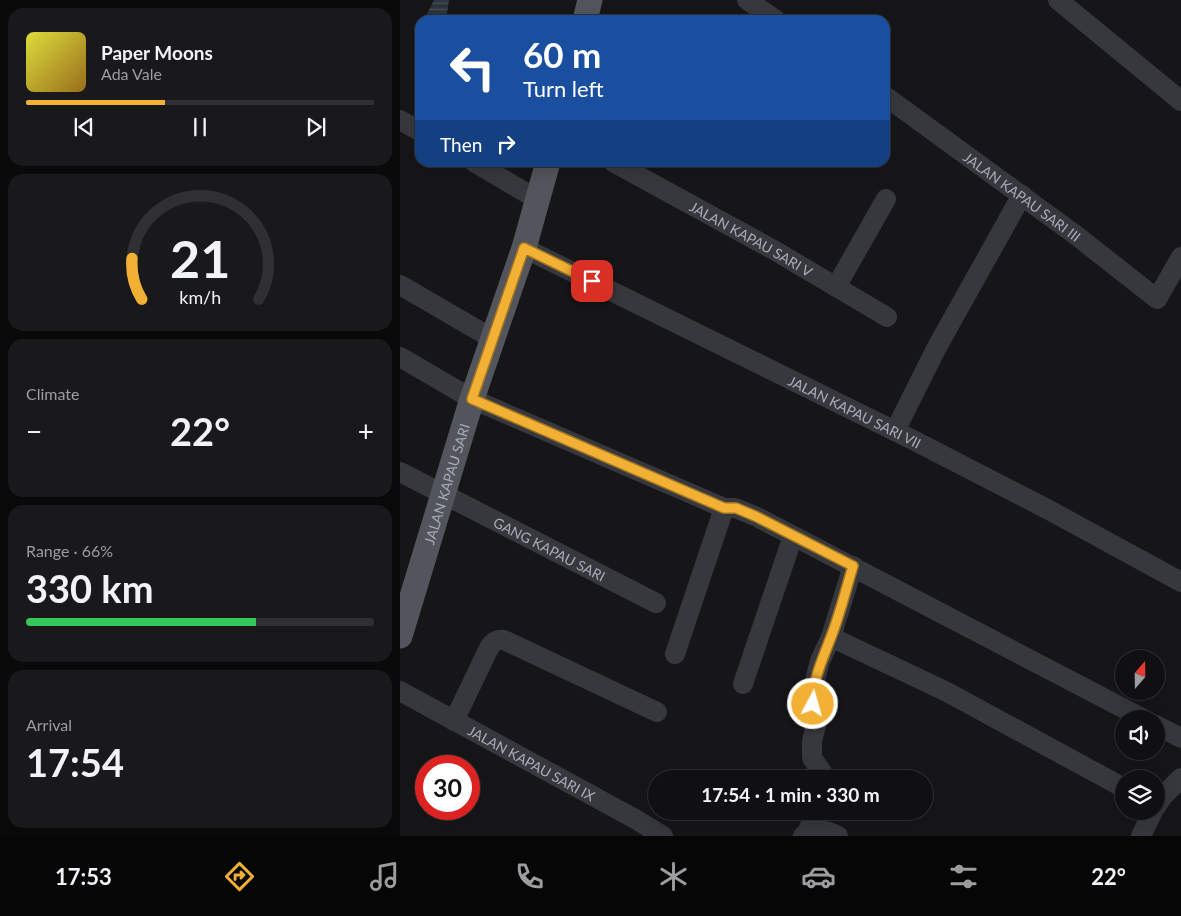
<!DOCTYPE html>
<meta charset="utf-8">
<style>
:root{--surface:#101012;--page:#19191b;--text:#f1f3f6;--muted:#9c9d9f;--line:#303032;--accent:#f2b134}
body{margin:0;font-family:Lato,sans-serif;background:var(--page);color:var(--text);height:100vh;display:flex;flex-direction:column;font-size:19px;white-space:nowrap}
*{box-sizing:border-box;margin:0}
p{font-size:16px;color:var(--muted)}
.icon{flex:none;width:28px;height:28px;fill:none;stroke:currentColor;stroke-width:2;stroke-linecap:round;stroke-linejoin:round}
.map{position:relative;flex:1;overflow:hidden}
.details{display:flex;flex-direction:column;gap:8px;padding:8px;background:#09090a;width:400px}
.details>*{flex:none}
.banner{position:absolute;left:15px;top:15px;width:475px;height:152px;border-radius:15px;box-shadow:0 5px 20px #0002,0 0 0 1px var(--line);background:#1a4fa0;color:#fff;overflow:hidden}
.needle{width:32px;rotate:20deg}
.tools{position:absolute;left:715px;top:650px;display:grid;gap:10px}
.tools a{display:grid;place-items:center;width:50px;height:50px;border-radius:50%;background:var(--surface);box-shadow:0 5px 20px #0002,0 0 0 1px var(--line);font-size:25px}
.speed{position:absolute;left:15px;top:755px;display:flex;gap:10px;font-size:25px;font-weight:700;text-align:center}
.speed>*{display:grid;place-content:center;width:65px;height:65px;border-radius:50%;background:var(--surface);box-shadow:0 5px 20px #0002,0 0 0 1px var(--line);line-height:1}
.speed .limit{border:8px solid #d22;background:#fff;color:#111}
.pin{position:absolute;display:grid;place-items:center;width:42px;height:42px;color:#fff;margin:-21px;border-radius:10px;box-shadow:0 2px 8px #0006}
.me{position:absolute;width:55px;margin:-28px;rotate:6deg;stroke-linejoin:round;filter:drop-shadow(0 0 4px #0008)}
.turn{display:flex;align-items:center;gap:18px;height:105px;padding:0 25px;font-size:22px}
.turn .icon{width:65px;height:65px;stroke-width:2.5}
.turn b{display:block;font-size:35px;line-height:42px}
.then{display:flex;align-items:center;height:48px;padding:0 25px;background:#0003;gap:10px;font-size:19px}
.big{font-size:38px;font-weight:700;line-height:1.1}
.details .widget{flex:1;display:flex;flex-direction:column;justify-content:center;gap:8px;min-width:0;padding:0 18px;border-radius:15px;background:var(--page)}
.details .dial{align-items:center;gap:0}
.dial svg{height:130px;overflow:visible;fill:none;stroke:var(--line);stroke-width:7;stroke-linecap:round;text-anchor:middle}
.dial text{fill:var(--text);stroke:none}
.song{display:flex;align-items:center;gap:15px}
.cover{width:60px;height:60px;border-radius:8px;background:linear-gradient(135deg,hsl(60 70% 55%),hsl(40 70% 35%))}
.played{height:5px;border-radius:2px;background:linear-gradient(90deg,var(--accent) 40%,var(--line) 40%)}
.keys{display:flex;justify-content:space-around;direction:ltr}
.heat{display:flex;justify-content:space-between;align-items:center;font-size:28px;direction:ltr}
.charge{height:8px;border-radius:4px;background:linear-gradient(90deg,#34c759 66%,var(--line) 0)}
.trip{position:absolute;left:248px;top:770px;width:285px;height:50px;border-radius:25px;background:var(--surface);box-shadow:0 5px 20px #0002,0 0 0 1px var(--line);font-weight:700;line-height:50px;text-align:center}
.tab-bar{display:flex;height:80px;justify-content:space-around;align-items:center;background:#060607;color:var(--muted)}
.tab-bar .icon{width:35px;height:35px}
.tab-bar .selected{color:var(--accent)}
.tab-bar b{font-size:22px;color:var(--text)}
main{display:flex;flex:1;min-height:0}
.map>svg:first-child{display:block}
.water{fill:url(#water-rules)}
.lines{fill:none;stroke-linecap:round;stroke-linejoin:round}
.minor{stroke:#37383d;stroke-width:20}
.major{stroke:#53555c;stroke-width:25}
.route-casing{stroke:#9d7322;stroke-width:12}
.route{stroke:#f2b134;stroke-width:9}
.labels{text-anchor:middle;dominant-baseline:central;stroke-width:4;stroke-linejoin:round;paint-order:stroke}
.street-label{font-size:14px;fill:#a8adb8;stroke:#111113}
</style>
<main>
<section class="details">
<div class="widget">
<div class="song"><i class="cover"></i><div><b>Paper Moons</b><p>Ada Vale</p></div></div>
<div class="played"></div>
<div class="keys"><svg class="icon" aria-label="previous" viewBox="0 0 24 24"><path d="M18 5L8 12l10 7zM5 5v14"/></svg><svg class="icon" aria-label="pause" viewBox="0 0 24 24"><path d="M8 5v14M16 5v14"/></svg><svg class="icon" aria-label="next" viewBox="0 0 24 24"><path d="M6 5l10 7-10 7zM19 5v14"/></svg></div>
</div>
<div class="widget dial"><svg viewBox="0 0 100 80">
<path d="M14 69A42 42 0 1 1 86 69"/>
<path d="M14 69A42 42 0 0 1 8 44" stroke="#f2b134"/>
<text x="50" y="56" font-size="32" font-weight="700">21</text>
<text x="50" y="72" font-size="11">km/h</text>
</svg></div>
<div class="widget"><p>Climate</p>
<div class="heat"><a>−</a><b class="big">22°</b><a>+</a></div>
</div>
<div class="widget"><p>Range · 66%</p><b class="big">330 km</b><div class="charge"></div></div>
<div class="widget"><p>Arrival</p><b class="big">17:54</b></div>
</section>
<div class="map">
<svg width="781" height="836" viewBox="0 0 781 836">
<defs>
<pattern id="water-rules" width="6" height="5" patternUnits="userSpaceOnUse" patternTransform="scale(1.25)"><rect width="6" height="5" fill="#2c353c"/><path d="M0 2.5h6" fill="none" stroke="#485056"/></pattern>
</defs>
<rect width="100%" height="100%" fill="#161618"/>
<!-- water -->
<path class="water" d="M 34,0 L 49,0 L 46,20 L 24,20 Z"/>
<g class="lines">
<!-- minor -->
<g class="minor">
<path d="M 347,0 L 376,20"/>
<path d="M 658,0 L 781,101"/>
<path id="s1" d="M 485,96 L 677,236 L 757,299 L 781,257"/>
<path d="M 0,120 L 20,131"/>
<path d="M 74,162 L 138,200"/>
<path id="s2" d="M 213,162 L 372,249 L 487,317"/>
<path id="s3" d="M 124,248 L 513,440 L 649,510 L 781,582"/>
<path d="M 0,285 L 93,339"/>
<path d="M 436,287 L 486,199"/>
<path d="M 0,357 L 72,399 L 324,508 L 335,508 L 355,516 L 744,719"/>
<path d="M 495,431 L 537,347 L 622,195"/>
<path id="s4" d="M 0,472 L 256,603"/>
<path d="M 431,637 L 547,692 L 724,788"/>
<path d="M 275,654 L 324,508"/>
<path d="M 343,684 L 393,536"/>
<path id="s5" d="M 0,691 L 237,820 L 263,836"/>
<path d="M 54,721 L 88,650 C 92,642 96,639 104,640 L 257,712"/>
<path d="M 756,725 L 781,738"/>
<path d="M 423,779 L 422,772 L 412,758 L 412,741 L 417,722 L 413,704 L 413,688 L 420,661 L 431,637 L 453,566"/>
<path d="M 756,807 L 763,796 L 781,778"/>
<path d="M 407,833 L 416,811"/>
<path d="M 403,836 C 414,827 427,830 438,836"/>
<path d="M 741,836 L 753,811"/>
</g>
<!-- major -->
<g class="major">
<path d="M 185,20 L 190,0"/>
<path id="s6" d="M 0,636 L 72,399 L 124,248 L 148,162"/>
</g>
</g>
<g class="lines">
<!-- route casing -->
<g class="route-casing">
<path id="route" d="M 192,281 L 124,248 L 72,399 L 324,508 L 336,508 L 355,516 L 453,566 C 446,589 440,614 431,637 C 422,661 413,678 413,704"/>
</g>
<!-- route -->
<use href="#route" class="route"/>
</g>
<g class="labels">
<!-- street labels -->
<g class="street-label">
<text stroke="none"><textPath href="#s1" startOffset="170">JALAN KAPAU SARI III</textPath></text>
<text stroke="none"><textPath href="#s2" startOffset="158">JALAN KAPAU SARI V</textPath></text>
<text stroke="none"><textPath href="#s3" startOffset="369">JALAN KAPAU SARI VII</textPath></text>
<text stroke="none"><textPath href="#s6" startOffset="159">JALAN KAPAU SARI</textPath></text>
<text stroke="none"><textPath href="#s4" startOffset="168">GANG KAPAU SARI</textPath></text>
<text stroke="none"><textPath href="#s5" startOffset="150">JALAN KAPAU SARI IX</textPath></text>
</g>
</g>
</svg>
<div class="tools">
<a><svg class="needle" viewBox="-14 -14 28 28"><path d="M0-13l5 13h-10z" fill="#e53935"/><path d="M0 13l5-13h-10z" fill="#9c9d9f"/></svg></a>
<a><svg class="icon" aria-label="sound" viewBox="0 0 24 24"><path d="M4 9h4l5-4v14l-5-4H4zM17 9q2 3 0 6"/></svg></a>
<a><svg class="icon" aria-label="layers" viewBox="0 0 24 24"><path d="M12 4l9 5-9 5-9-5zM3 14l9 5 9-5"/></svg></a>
</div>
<div class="speed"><div class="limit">30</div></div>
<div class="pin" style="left:192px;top:281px;background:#d93025"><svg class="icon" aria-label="arrive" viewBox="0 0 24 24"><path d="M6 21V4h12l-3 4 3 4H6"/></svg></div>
<svg class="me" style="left:413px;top:704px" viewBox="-20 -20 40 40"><circle r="17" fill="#f2b134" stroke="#fff" stroke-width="3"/><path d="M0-11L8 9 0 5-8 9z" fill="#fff"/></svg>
<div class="trip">17:54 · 1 min · 330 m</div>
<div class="banner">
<div class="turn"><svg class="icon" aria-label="left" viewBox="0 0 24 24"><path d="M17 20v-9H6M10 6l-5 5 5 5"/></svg><div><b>60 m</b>Turn left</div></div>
<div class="then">Then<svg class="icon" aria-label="right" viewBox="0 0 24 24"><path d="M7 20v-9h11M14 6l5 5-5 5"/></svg></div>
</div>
</div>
</main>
<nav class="tab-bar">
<b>17:53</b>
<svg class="icon selected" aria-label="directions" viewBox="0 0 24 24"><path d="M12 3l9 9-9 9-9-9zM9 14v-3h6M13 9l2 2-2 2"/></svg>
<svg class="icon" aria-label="music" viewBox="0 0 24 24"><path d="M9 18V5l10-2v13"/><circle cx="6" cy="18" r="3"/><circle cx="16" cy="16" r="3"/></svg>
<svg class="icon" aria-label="phone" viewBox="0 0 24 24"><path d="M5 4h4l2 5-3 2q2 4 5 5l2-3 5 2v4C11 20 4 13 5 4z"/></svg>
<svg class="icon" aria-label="climate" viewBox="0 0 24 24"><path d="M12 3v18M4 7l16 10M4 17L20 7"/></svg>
<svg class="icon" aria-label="car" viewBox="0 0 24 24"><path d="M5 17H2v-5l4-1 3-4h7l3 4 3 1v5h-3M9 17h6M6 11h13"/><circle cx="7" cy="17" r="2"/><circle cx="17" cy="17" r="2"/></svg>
<svg class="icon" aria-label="filters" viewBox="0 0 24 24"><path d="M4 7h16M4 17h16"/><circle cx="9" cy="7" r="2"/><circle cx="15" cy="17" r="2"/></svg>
<b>22°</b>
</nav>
